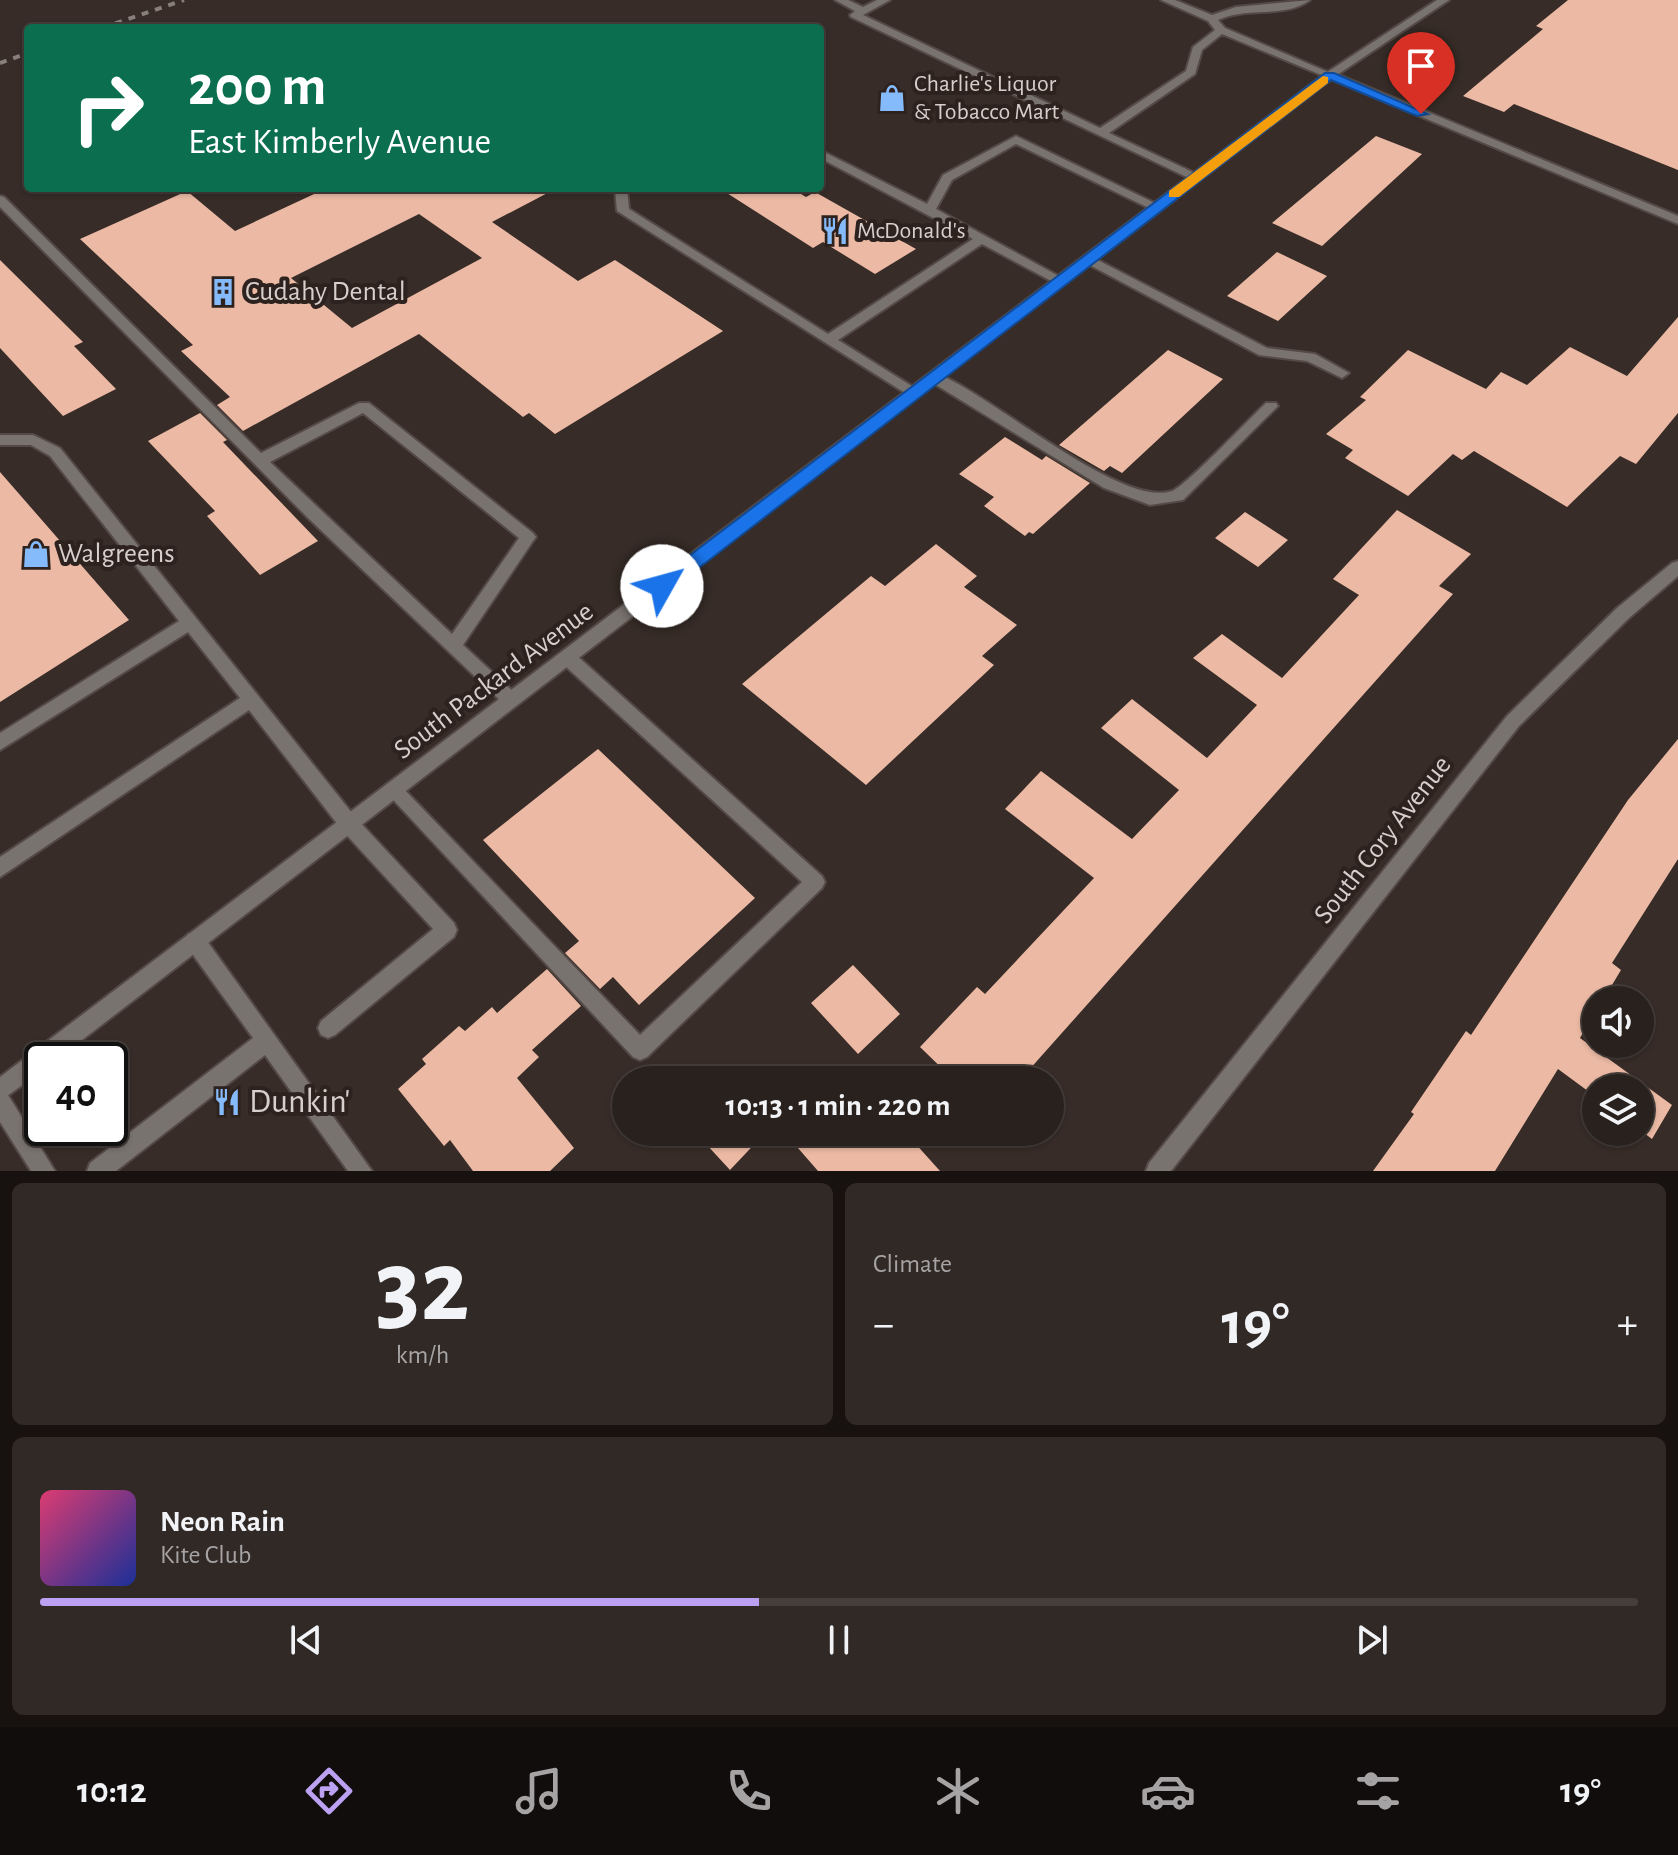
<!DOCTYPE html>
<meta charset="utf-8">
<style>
:root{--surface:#29211d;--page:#312926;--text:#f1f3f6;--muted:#a5a3a4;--line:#453e3b;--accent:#bca0f2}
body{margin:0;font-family:"Alegreya Sans",sans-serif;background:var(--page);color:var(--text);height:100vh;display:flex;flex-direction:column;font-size:30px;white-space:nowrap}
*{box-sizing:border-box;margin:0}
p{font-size:26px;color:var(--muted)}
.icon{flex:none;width:44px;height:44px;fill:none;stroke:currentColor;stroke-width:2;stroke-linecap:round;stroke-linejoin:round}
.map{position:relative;height:1171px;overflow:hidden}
.panel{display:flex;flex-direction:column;gap:12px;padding:12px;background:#171210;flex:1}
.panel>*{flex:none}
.hud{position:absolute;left:24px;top:24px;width:800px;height:168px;border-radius:8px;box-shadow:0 2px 6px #0004,0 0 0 2px var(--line);background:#0b6e4f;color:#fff;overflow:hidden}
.buttons{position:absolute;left:1582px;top:986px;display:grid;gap:16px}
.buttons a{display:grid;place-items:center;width:72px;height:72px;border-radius:50%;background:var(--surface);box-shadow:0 2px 6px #0004,0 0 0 2px var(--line);font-size:40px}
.speed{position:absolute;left:24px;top:1042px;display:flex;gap:16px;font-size:40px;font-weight:700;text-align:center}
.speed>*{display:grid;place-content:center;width:104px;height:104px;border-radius:50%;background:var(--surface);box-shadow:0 2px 6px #0004,0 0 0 2px var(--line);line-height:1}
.speed .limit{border:4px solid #111;border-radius:12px;background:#fff;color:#111}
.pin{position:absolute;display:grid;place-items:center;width:68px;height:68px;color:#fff;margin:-82px -34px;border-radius:50% 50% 50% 0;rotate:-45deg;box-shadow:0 0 8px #0007}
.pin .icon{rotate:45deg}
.me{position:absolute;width:88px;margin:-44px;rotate:52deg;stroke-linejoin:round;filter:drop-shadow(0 0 6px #0008)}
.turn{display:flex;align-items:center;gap:28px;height:168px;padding:0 32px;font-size:36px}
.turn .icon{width:104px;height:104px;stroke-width:2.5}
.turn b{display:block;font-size:56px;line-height:68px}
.big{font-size:60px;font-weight:700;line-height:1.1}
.panel .card{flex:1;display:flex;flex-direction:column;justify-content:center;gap:12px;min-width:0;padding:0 28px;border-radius:12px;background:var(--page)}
.panel .dial{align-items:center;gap:0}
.dial b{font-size:104px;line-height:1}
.song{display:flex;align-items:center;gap:24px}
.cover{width:96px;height:96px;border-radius:12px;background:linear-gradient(135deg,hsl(340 70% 55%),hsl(230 70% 35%))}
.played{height:8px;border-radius:4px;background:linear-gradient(90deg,var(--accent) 45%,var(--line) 45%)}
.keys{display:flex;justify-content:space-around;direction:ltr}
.heat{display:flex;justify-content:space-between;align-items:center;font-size:44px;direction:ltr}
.panel .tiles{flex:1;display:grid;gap:12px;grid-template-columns:1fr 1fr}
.card:last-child{grid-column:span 2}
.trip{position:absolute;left:612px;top:1066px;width:452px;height:80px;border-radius:40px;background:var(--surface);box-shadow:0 2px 6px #0004,0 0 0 2px var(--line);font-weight:700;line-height:80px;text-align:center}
.tab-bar{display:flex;height:128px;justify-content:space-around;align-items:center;background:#100d0c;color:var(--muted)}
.tab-bar .icon{width:56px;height:56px}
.tab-bar .on{color:var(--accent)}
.tab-bar b{font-size:36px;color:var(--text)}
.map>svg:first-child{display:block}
.building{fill:#ebb9a4;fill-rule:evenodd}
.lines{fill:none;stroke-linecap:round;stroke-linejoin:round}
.service-casing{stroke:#544945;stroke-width:4}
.minor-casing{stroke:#544945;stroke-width:4}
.tertiary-casing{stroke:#544945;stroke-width:4}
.service{fill:#797370;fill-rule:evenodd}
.minor{fill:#797370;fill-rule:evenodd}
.tertiary{fill:#797370;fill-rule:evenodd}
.rail{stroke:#887f7b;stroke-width:4;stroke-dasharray:7 7;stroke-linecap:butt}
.route{fill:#1a73e8;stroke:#114b97;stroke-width:2}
.slow{fill:#f59e0b}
.labels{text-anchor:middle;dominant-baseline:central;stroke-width:8;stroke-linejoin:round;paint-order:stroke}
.far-poi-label{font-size:24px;fill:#d7cfcc;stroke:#2d221d;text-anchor:start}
.poi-label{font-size:28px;fill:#d7cfcc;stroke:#2d221d;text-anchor:start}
.street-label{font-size:28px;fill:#d7cfcc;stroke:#2d221d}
.near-poi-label{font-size:34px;fill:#d7cfcc;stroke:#2d221d;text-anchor:start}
</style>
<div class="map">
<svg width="1678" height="1171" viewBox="0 0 1678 1171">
<rect width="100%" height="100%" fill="#372c27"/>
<!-- building -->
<path class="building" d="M 1568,0 L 1678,0 L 1678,170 L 1514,104 L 1504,112 L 1463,96 L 1543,29 L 1536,26 Z
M 1376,136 L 1422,154 L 1322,246 L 1272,223 Z
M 327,188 L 557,188 L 492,222 L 578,281 L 615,260 L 723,331 L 555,434 L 529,413 L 523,417 L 419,334 L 243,431 L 217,405 L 230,397 L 181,351 L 193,345 L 80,239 L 187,191 L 235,231 ZM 419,214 L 482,258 L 352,328 L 291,278 Z
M 719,188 L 791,188 L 806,197 L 815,192 L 916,249 L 875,274 L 823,242 L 813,248 Z
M 1277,252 L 1327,276 L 1278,321 L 1227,296 Z
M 0,260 L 83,342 L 74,346 L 116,389 L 63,416 L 0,348 Z
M 1678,317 L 1678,413 L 1636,464 L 1620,456 L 1567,507 L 1474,451 L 1462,460 L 1453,454 L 1408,496 L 1345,458 L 1353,450 L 1326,434 L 1366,400 L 1360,397 L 1408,350 L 1486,389 L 1501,372 L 1527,385 L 1570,347 L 1627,376 Z
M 1168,350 L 1223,379 L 1122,473 L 1110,466 L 1104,471 L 1059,445 Z
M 200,413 L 227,440 L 223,442 L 318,541 L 260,575 L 207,516 L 215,511 L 148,441 Z
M 1005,437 L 1042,460 L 1046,456 L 1090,483 L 1033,534 L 1029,532 L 1025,536 L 984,506 L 994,497 L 959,474 Z
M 0,472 L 129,620 L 0,702 Z
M 1397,510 L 1471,554 L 1439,586 L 1453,594 L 1020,1080 L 954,1080 L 920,1047 L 977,987 L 985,994 L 1094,878 L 1005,809 L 1041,771 L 1132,839 L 1179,790 L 1101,728 L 1132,699 L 1207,758 L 1257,705 L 1193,658 L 1222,634 L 1282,678 L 1359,595 L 1333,579 Z
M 1245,512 L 1288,540 L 1258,567 L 1215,538 Z
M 936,544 L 977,576 L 964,587 L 1017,625 L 982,656 L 994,665 L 866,785 L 742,684 L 871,576 L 885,586 Z
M 1678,739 L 1678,859 L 1612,963 L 1621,970 L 1603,1000 L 1596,1000 L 1596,1011 L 1580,1038 L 1672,1105 L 1652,1139 L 1640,1130 L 1640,1088 L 1596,1088 L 1596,1097 L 1558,1069 L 1495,1171 L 1373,1171 L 1414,1114 L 1411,1112 L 1466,1031 L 1471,1035 L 1628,800 Z
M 598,749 L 755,898 L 639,1005 L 613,977 L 600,989 L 565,953 L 579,941 L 483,840 Z
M 853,965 L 900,1014 L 858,1054 L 811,1003 Z
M 547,969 L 581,1006 L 532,1050 L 539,1057 L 517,1078 L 574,1148 L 550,1171 L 473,1171 L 450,1140 L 444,1146 L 398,1089 L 426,1064 L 422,1059 L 459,1026 L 465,1031 L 492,1007 L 497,1013 Z
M 695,1132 L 766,1132 L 730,1170 Z
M 784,1132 L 905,1132 L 940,1171 L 818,1171 Z"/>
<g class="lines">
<!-- service casing -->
<g class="service-casing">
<path id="service" d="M 835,0 L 848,0 L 863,7 L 877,0 L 890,0 L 863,15 L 1100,128 L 1186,71 L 1193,47 L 1215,30 L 1208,21 L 1161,0 L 1175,0 L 1212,15 L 1236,7 L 1310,0 C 1284,19 1247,6 1218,20 L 1225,28 L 1335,75 L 1326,77 L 1222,34 L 1202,50 L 1195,74 L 1109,133 L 1199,175 L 1201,177 L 1195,181 L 851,17 L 850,15 L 855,11 Z
M 1016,136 L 1163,207 L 1157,211 L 1153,210 L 1016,144 L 952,180 L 936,209 L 1066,280 L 1060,284 L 1055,283 L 982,244 L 838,340 L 918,390 L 920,393 L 918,396 L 913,398 L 617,211 L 615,188 L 627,188 L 629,209 L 828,334 L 973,239 L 820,158 L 820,150 L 927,204 L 943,175 Z
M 0,196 L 4,197 L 261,453 L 359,403 L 369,403 L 533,533 L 536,537 L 533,541 L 463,645 L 517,695 L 520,700 L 517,705 L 511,707 L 505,705 L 307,517 L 0,207 ZM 363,413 L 519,538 L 452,634 L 270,462 Z
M 1088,255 L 1267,348 L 1315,354 L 1349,373 L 1342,378 L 1307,361 L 1259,355 L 1084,262 L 1084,256 Z
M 933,372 C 988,391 1120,509 1172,491 C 1185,487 1251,417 1266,403 L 1276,403 L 1278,406 L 1183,500 L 1150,505 L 1104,488 L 928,380 L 926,377 Z
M 0,435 L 33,435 L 60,448 L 356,818 L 454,923 L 457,930 L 454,937 L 335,1035 L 328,1038 L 321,1035 L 318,1028 L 321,1021 L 433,929 L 342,830 L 249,710 L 0,877 L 0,857 L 240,698 L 188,632 L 0,750 L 0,733 L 179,621 L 50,456 L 31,445 L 0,445 Z
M 569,652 L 575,654 L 822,876 L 825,882 L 822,888 L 647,1057 L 640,1060 L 633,1057 L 384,790 L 387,784 L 393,782 L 399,784 L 640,1035 L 802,882 L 563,664 L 561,659 L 563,654 Z
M 195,932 L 202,934 L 372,1171 L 348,1171 L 265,1055 L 116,1171 L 87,1171 L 90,1163 L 253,1038 L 188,948 L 185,941 L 188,934 Z
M 0,1092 L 8,1095 L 55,1171 L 31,1171 L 0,1122 Z"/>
</g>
<!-- minor casing -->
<g class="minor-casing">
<path id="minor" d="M 1326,73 L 1334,73 L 1678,216 L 1678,224 L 1326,77 Z
M 1678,561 L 1678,576 L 1629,618 L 1519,726 L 1171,1171 L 1146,1171 L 1149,1163 L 1507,716 L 1617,608 L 1672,563 Z"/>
</g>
<!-- tertiary casing -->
<g class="tertiary-casing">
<path id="tertiary" d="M 1437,0 L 1449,0 L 1334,77 L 56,1060 L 42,1060 L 42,1071 L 0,1101 L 0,1077 L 1326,73 Z"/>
</g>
<!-- service -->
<use href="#service" class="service"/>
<!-- minor -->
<use href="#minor" class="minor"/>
<!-- tertiary -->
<use href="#tertiary" class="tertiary"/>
<!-- rail -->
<path class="rail" d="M 102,28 L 184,0
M 0,63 L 28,53"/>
</g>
<!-- route -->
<path class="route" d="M 1325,73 L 1334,73 L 1428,114 L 1417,116 L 1331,80 L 669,591 L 656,591 L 656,581 Z"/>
<!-- slow -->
<path class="slow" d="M 1323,76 L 1328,77 L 1328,83 L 1179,197 L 1169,197 L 1169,191 Z"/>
<!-- icons -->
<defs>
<g id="shop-bare" transform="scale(2.16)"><path d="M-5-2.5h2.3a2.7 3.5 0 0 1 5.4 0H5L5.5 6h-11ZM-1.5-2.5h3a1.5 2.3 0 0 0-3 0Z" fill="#86bbfb" stroke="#2d221d" stroke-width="2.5" paint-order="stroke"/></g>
<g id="restaurant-bare" transform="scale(2.16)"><path d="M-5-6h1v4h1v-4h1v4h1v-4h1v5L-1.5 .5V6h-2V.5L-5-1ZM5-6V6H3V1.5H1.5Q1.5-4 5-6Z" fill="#86bbfb" stroke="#2d221d" stroke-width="2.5" paint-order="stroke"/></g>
<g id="building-bare" transform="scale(2.16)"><path d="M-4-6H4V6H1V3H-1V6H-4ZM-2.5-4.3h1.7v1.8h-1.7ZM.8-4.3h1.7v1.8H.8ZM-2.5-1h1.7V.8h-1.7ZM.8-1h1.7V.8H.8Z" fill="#86bbfb" stroke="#2d221d" stroke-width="2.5" paint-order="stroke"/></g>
</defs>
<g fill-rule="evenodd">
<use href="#shop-bare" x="892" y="98"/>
<use href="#restaurant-bare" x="835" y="231"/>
<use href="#building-bare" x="223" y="292"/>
<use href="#shop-bare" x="36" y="554"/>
<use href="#restaurant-bare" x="227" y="1102"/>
</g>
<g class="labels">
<!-- far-poi labels -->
<g class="far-poi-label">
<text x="914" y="84">Charlie's Liquor<tspan x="914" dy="28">&amp; Tobacco Mart</tspan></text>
<text x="857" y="231">McDonald's</text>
</g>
<!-- poi labels -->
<g class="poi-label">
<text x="245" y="292">Cudahy Dental</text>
<text x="58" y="554">Walgreens</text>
</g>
<!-- street labels -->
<g class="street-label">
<text transform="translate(494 681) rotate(-37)">South Packard Avenue</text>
<text transform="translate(1383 840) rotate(-52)">South Cory Avenue</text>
</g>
<!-- near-poi labels -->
<g class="near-poi-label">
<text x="249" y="1102">Dunkin'</text>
</g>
</g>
</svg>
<div class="buttons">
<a><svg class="icon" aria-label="sound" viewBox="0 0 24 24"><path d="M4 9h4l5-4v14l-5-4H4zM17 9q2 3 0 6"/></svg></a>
<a><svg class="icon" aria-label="layers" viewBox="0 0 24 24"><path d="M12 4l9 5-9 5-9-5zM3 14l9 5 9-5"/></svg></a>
</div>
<div class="speed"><div class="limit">40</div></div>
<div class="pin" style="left:1421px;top:114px;background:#d93025"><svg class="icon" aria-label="arrive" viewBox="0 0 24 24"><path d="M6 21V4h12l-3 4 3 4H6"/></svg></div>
<svg class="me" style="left:662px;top:586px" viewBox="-20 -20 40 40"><circle r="19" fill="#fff"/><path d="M0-13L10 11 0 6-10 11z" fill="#1a73e8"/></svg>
<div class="trip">10:13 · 1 min · 220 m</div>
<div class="hud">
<div class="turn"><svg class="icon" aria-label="right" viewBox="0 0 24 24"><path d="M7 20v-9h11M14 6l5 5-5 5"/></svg><div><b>200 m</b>East Kimberly Avenue</div></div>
</div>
</div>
<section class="panel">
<div class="tiles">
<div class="card dial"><b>32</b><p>km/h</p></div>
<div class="card"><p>Climate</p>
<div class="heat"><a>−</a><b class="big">19°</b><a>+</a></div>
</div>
<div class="card">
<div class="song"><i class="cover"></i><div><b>Neon Rain</b><p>Kite Club</p></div></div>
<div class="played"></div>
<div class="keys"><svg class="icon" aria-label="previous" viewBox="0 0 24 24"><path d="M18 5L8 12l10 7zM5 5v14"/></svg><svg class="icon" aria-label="pause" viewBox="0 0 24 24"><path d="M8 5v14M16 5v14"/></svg><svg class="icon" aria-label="next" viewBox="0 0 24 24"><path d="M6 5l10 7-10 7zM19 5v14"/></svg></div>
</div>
</div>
</section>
<nav class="tab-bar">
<b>10:12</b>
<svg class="icon on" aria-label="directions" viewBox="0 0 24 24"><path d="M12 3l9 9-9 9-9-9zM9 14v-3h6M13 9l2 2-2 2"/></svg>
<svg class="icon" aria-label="music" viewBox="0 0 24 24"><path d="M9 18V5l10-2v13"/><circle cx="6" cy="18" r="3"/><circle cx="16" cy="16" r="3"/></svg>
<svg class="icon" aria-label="phone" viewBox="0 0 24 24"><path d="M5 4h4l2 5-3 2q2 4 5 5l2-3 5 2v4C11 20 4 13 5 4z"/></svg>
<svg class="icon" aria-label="climate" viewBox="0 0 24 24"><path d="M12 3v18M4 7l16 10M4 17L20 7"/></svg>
<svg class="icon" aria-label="car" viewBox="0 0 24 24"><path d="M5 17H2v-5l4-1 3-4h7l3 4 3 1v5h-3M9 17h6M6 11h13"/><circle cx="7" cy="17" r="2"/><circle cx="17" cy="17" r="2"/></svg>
<svg class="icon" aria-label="filters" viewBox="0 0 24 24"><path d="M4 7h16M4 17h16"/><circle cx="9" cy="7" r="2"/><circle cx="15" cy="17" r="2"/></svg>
<b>19°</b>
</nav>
